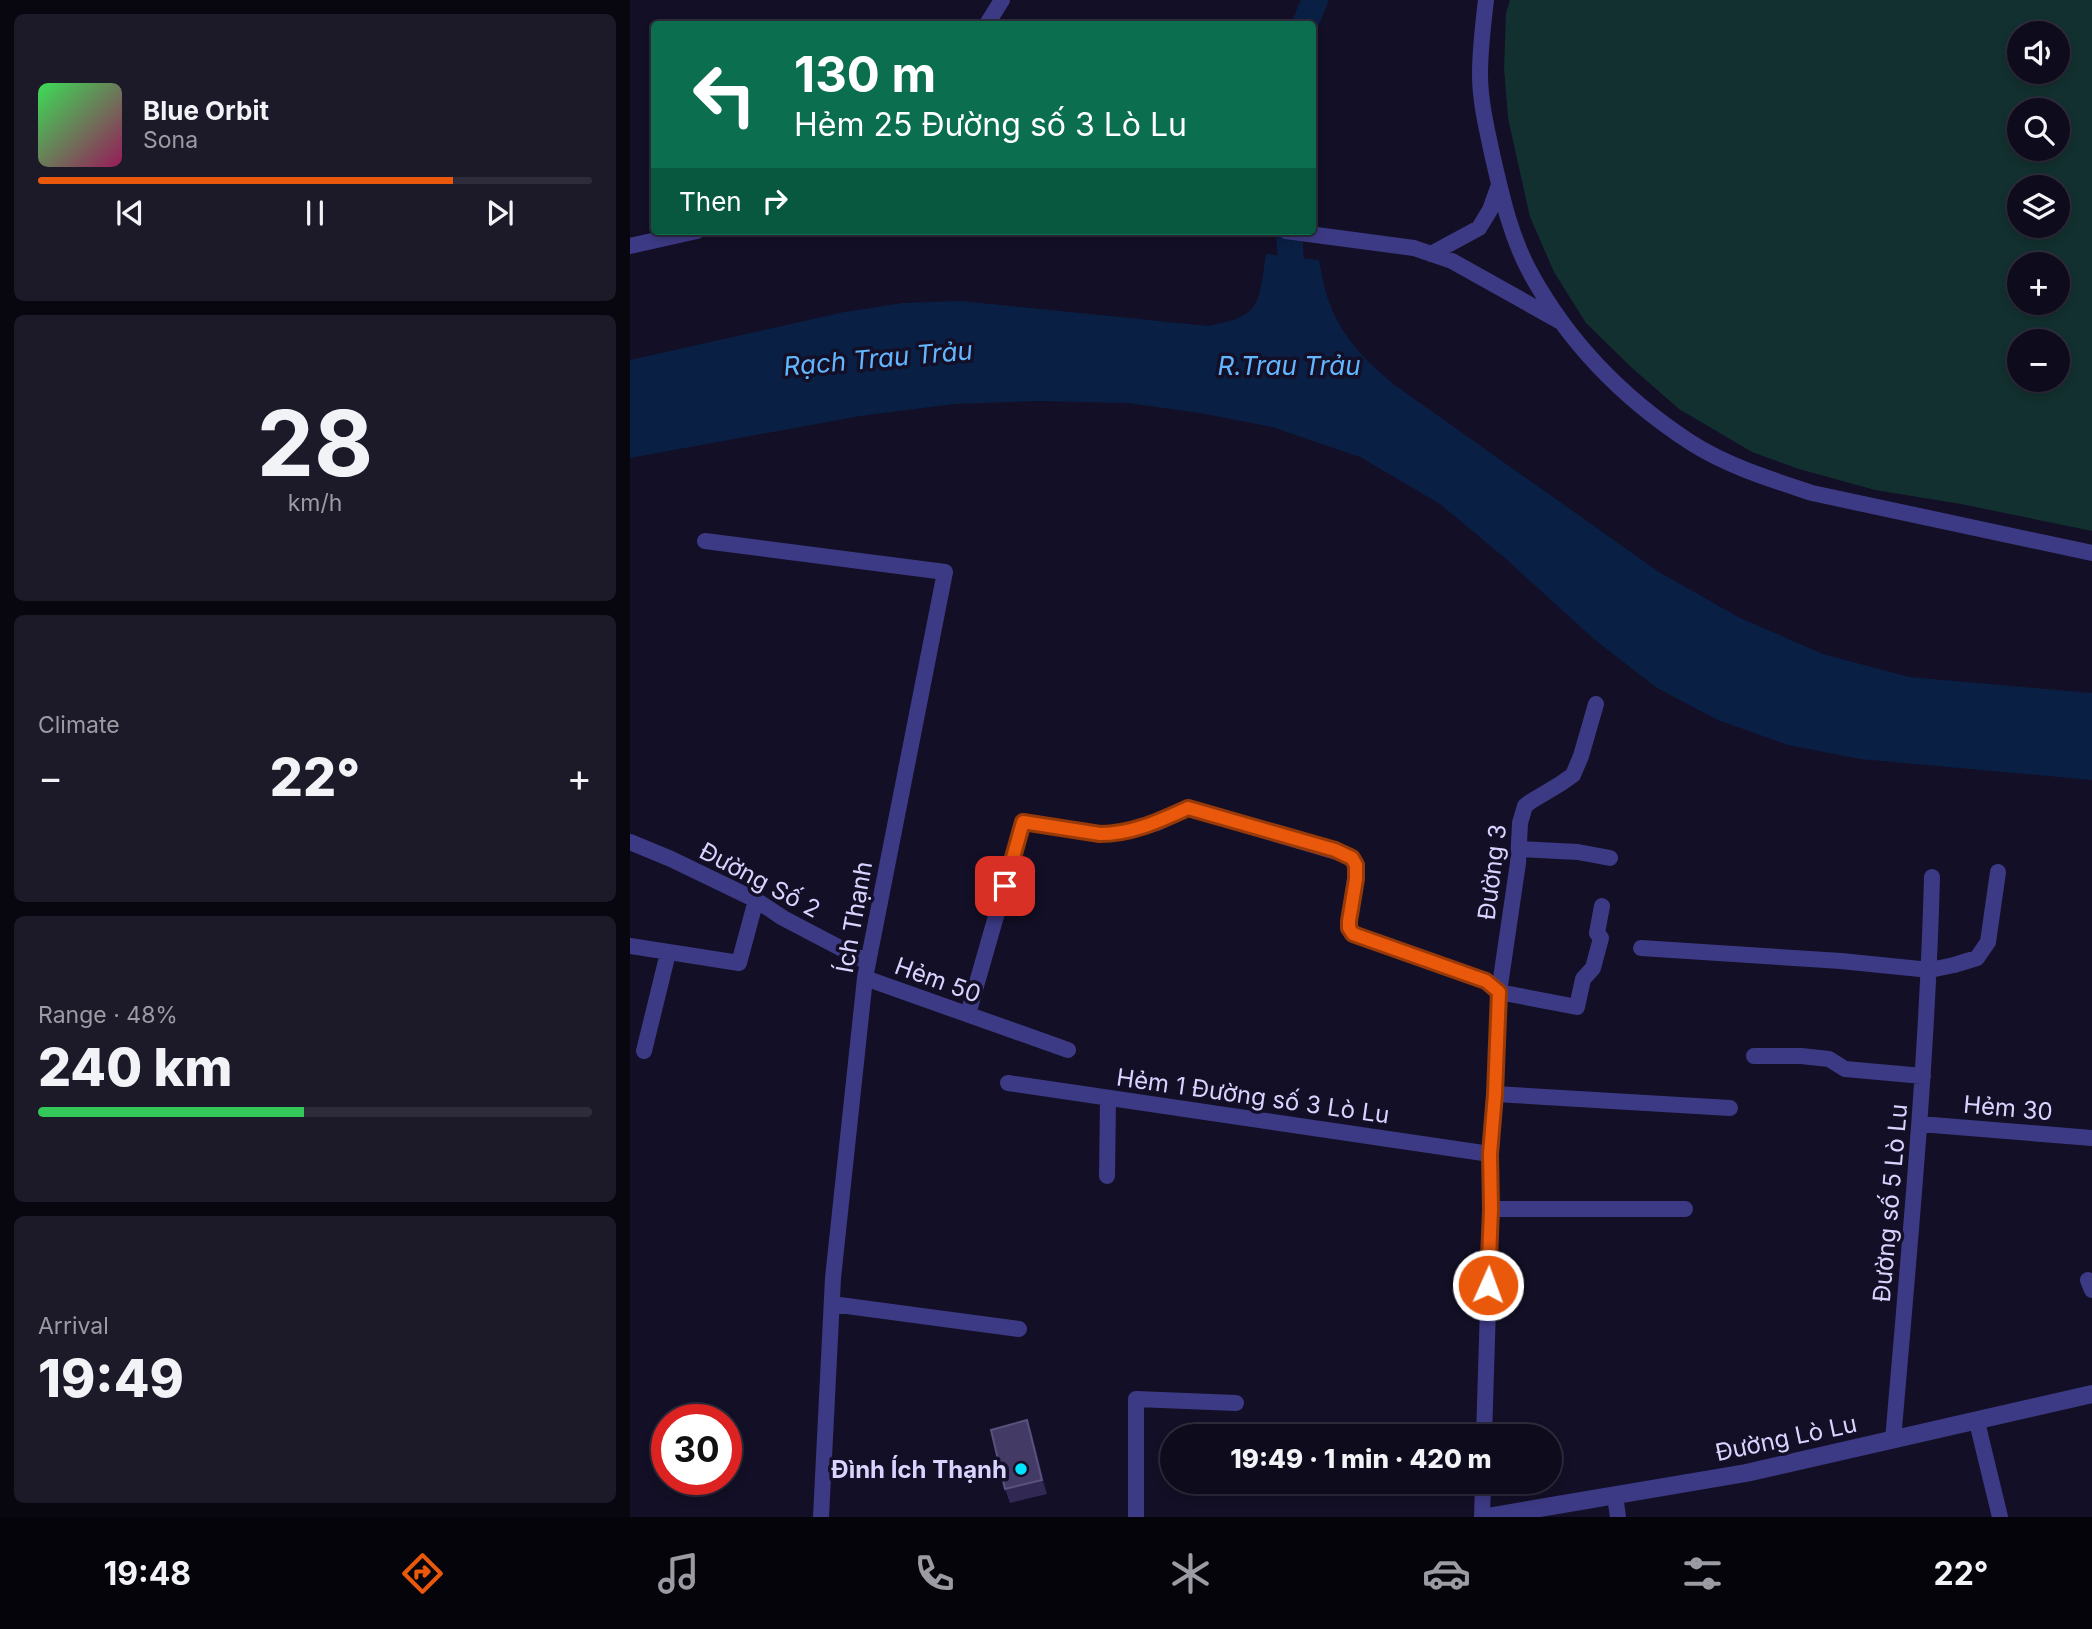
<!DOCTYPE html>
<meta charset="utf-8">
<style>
:root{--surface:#0e0b1c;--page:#1c1929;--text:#f1f3f6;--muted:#9b9ba3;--line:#2e2b3b;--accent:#ea580c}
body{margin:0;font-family:Inter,sans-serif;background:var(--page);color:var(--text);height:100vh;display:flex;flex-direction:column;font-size:26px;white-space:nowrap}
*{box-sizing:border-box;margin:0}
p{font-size:23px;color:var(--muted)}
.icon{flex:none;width:38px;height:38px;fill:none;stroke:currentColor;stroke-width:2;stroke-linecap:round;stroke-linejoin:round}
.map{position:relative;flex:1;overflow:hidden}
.side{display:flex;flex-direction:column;gap:14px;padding:14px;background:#08060f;width:630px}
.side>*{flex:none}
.guide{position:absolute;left:21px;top:21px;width:665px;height:214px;border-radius:7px;box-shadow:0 4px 10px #0003,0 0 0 2px var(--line);background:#0b6e4f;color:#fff;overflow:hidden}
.tools{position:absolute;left:1377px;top:21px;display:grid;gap:14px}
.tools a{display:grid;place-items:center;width:63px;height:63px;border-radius:50%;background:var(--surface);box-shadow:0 4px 10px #0003,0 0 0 2px var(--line);font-size:35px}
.speed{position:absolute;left:21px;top:1404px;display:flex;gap:14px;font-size:35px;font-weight:700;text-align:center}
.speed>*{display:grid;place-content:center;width:91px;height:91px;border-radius:50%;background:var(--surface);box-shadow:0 4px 10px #0003,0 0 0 2px var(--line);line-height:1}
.speed .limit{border:10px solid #d22;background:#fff;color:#111}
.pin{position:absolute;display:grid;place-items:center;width:60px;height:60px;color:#fff;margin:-30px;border-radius:14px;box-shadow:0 4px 10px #0006}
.me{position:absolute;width:77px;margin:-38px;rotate:2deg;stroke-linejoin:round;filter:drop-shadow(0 0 5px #0008)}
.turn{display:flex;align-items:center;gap:24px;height:147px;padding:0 28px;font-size:32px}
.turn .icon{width:91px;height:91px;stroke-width:2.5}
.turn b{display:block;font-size:49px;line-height:60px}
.then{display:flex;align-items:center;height:66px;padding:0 28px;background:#0003;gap:14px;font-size:26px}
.big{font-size:52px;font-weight:800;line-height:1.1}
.side .tile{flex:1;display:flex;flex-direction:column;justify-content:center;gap:10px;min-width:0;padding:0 24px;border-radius:10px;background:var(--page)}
.side .dial{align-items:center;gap:0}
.dial b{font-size:91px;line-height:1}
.song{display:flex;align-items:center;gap:21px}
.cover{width:84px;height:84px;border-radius:10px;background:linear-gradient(135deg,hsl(130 70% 55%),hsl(330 70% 35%))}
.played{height:7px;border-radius:4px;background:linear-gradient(90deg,var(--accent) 75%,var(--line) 75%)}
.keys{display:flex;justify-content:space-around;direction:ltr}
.heat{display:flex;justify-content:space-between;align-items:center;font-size:38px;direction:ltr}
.charge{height:10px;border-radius:5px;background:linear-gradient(90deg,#34c759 48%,var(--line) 0)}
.trip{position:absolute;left:530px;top:1424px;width:402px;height:70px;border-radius:35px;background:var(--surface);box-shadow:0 4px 10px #0003,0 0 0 2px var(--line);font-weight:800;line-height:70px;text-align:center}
.tab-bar{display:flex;height:112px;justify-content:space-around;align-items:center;background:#06040b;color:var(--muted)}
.tab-bar .icon{width:49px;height:49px}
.tab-bar .active{color:var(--accent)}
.tab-bar b{font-size:32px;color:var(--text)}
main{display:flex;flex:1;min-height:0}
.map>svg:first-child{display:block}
.green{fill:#12302f;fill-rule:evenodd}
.water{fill:#0a1f44}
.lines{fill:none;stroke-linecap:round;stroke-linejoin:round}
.river{stroke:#0a1f44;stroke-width:26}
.minor{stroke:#3d3a85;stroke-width:16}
.tertiary{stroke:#3d3a85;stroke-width:18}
.wall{fill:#312854}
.shaded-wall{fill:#1d163a}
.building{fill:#433a66;stroke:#5a527e;stroke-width:2}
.route-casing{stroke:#983908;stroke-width:18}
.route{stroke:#ea580c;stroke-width:12}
.poi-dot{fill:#00e5ff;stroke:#130f26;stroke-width:2.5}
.labels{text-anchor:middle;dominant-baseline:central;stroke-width:7;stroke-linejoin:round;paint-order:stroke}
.street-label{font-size:24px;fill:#d9d4ff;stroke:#130f26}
.poi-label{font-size:24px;font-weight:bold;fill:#d9d4ff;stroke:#130f26;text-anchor:end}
.water-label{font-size:26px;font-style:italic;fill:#62b6ff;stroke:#130f26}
</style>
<main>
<section class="side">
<div class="tile">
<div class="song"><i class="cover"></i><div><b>Blue Orbit</b><p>Sona</p></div></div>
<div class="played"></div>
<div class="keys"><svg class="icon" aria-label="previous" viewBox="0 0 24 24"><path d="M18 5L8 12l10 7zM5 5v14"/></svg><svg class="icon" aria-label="pause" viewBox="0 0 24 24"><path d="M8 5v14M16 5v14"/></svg><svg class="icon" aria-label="next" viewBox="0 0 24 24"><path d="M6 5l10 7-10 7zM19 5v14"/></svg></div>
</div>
<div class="tile dial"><b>28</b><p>km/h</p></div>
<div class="tile"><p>Climate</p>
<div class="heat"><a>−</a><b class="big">22°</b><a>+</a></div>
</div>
<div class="tile"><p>Range · 48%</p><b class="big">240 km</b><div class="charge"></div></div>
<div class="tile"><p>Arrival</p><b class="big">19:49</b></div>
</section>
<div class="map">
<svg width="1462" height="1517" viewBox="0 0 1462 1517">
<rect width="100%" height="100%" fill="#130f26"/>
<!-- green -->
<path class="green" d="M 880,0 L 1462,0 L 1462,531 L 1331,504 L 1245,490 L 1169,469 L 1122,452 L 1049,409 L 1001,367 L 956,323 L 924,272 L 900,217 L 878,118 L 874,68 L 876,13 ZM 1390,33 L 1428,33 L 1428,72 L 1390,72 ZM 1390,110 L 1428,110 L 1428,149 L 1390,149 ZM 1390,187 L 1428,187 L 1428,226 L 1390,226 ZM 1390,264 L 1428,264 L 1428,303 L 1390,303 ZM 1390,341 L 1428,341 L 1428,380 L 1390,380 Z"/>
<!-- water -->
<path class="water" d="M 636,254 L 689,260 C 692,274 694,290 700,304 C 712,338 738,363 766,386 L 1029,572 L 1110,618 L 1193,654 L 1279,677 L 1462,693 L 1462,780 L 1230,759 L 1158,745 L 1088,720 L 1027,688 L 965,640 L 876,559 L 810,504 L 730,457 L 642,427 L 570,413 L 497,403 L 409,401 L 324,404 L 230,416 L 0,458 L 0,360 L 214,312 L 273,303 L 331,301 L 578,326 C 633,316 628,304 636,254 Z"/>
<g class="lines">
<!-- river -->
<path class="river" d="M 675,24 L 685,0
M 659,231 L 663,292"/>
<!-- minor -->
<path class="minor" d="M 856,0 C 853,25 850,49 850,74 C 850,102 857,130 863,158 C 872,197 881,238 901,274 C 939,343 994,399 1060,442 C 1097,466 1140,479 1182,493 L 1462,553
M 357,24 L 372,0
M 656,231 L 784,248 L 822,261 L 931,322
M 0,246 L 67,231
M 801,254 L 849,228 L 860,210 L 869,185
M 75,541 L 315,572 L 235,978 L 203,1278 L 191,1517
M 0,842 L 41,859 L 126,900 L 153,918 L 237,962
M 890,849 L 948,852 L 980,858
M 0,946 L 109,963 L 126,900
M 1011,948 L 1211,961 L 1300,970 L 1324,965 L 1347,958 L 1358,942 L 1368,872
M 235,978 L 438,1050
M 869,992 L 947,1007 L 953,979 L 963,968 L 971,938 L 967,933 L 972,906
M 338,1014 L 393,822 L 469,834 L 488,833 L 527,823 L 558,808 L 720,856 L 726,865 L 726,871 L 719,925 L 723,934 L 856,981 L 869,992
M 14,1051 L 38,953
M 1124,1056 L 1171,1056 L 1199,1059 L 1215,1069 L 1293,1076
M 378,1083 L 860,1154
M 865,1094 L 1100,1108
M 1290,1124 L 1462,1138
M 477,1176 L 478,1098
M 861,1209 L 1055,1209
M 1458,1280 L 1462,1290
M 202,1304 L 389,1329
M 1347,1422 L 1370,1517
M 854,1437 L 861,1209 L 860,1154 L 865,1094 L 869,992 L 888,863 L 890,823 L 895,806 L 900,802 L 930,784 L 943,775 L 951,756 L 966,704
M 1263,1440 C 1279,1252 1297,1065 1302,877
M 985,1496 L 988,1517
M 506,1517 L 506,1399 L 606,1403
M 852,1517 L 853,1482"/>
<!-- tertiary -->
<path class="tertiary" d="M 857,1517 L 1116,1473 L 1462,1394"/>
</g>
<!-- wall -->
<path class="wall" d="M 397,1420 L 402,1434 L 417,1494 L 380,1503 L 375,1489 Z"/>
<!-- shaded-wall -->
<path class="shaded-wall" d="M 397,1420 L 402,1434 L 417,1494 L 412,1480 Z"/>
<!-- building -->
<path class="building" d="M 397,1420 L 412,1480 L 375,1489 L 361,1430 Z"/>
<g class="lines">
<!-- route casing -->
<g class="route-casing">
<path id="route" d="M 375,886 L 393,822 L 470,834 C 502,834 529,821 558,808 L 705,850 L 722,858 L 726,865 L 726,879 L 719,921 L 719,928 L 723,934 L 856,981 L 869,992 L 865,1094 L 860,1154 L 861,1209 L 858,1285"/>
</g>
<!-- route -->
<use href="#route" class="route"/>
</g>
<!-- markers -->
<circle class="poi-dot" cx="391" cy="1469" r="7"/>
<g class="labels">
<!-- street labels -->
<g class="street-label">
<text transform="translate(862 872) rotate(-83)">Đường 3</text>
<text transform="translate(130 880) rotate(28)">Đường Số 2</text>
<text transform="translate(224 917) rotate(-80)">Ích Thạnh</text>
<text transform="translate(308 980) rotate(20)">Hẻm 50</text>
<text transform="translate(623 1096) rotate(8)">Hẻm 1 Đường số 3 Lò Lu</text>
<text transform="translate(1378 1108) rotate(5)">Hẻm 30</text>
<text transform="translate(1260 1203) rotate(-85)">Đường số 5 Lò Lu</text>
<text transform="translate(1156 1438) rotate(-12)">Đường Lò Lu</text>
</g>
<!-- poi labels -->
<g class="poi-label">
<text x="377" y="1469">Đình Ích Thạnh</text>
</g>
<!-- water labels -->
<g class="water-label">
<text transform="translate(248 358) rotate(-5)">Rạch Trau Trảu</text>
<text x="659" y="365">R.Trau Trảu</text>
</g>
</g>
</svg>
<div class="tools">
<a><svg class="icon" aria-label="sound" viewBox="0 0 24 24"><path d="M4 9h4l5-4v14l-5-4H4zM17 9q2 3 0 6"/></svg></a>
<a><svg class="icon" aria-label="search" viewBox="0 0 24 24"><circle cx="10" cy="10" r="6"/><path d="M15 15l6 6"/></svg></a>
<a><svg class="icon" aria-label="layers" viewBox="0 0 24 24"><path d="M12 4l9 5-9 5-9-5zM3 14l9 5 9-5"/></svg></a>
<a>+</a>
<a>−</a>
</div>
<div class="speed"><div class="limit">30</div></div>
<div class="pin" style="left:375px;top:886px;background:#d93025"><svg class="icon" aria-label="arrive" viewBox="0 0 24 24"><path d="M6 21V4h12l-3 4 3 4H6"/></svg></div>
<svg class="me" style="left:858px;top:1285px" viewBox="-20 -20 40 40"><circle r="17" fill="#ea580c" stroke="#fff" stroke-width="3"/><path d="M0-11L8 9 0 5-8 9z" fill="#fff"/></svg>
<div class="trip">19:49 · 1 min · 420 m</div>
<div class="guide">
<div class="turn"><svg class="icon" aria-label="left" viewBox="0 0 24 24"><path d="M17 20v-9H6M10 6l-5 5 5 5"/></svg><div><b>130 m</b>Hẻm 25 Đường số 3 Lò Lu</div></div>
<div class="then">Then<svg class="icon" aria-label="right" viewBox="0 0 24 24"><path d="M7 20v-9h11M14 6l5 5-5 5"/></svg></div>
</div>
</div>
</main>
<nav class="tab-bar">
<b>19:48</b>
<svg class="icon active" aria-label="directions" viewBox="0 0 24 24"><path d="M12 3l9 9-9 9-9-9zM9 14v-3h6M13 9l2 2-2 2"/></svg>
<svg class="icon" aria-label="music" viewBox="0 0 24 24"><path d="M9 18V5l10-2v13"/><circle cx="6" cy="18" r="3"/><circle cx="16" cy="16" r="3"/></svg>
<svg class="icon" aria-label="phone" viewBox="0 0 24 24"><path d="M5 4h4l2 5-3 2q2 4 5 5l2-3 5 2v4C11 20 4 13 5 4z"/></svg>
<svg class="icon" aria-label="climate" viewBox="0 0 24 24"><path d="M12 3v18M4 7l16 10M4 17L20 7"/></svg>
<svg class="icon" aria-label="car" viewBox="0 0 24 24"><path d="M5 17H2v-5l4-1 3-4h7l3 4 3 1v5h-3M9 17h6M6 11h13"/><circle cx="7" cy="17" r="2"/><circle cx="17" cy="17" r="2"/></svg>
<svg class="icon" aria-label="filters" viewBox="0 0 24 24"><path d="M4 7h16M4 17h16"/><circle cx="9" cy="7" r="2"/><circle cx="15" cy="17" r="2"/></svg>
<b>22°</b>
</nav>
